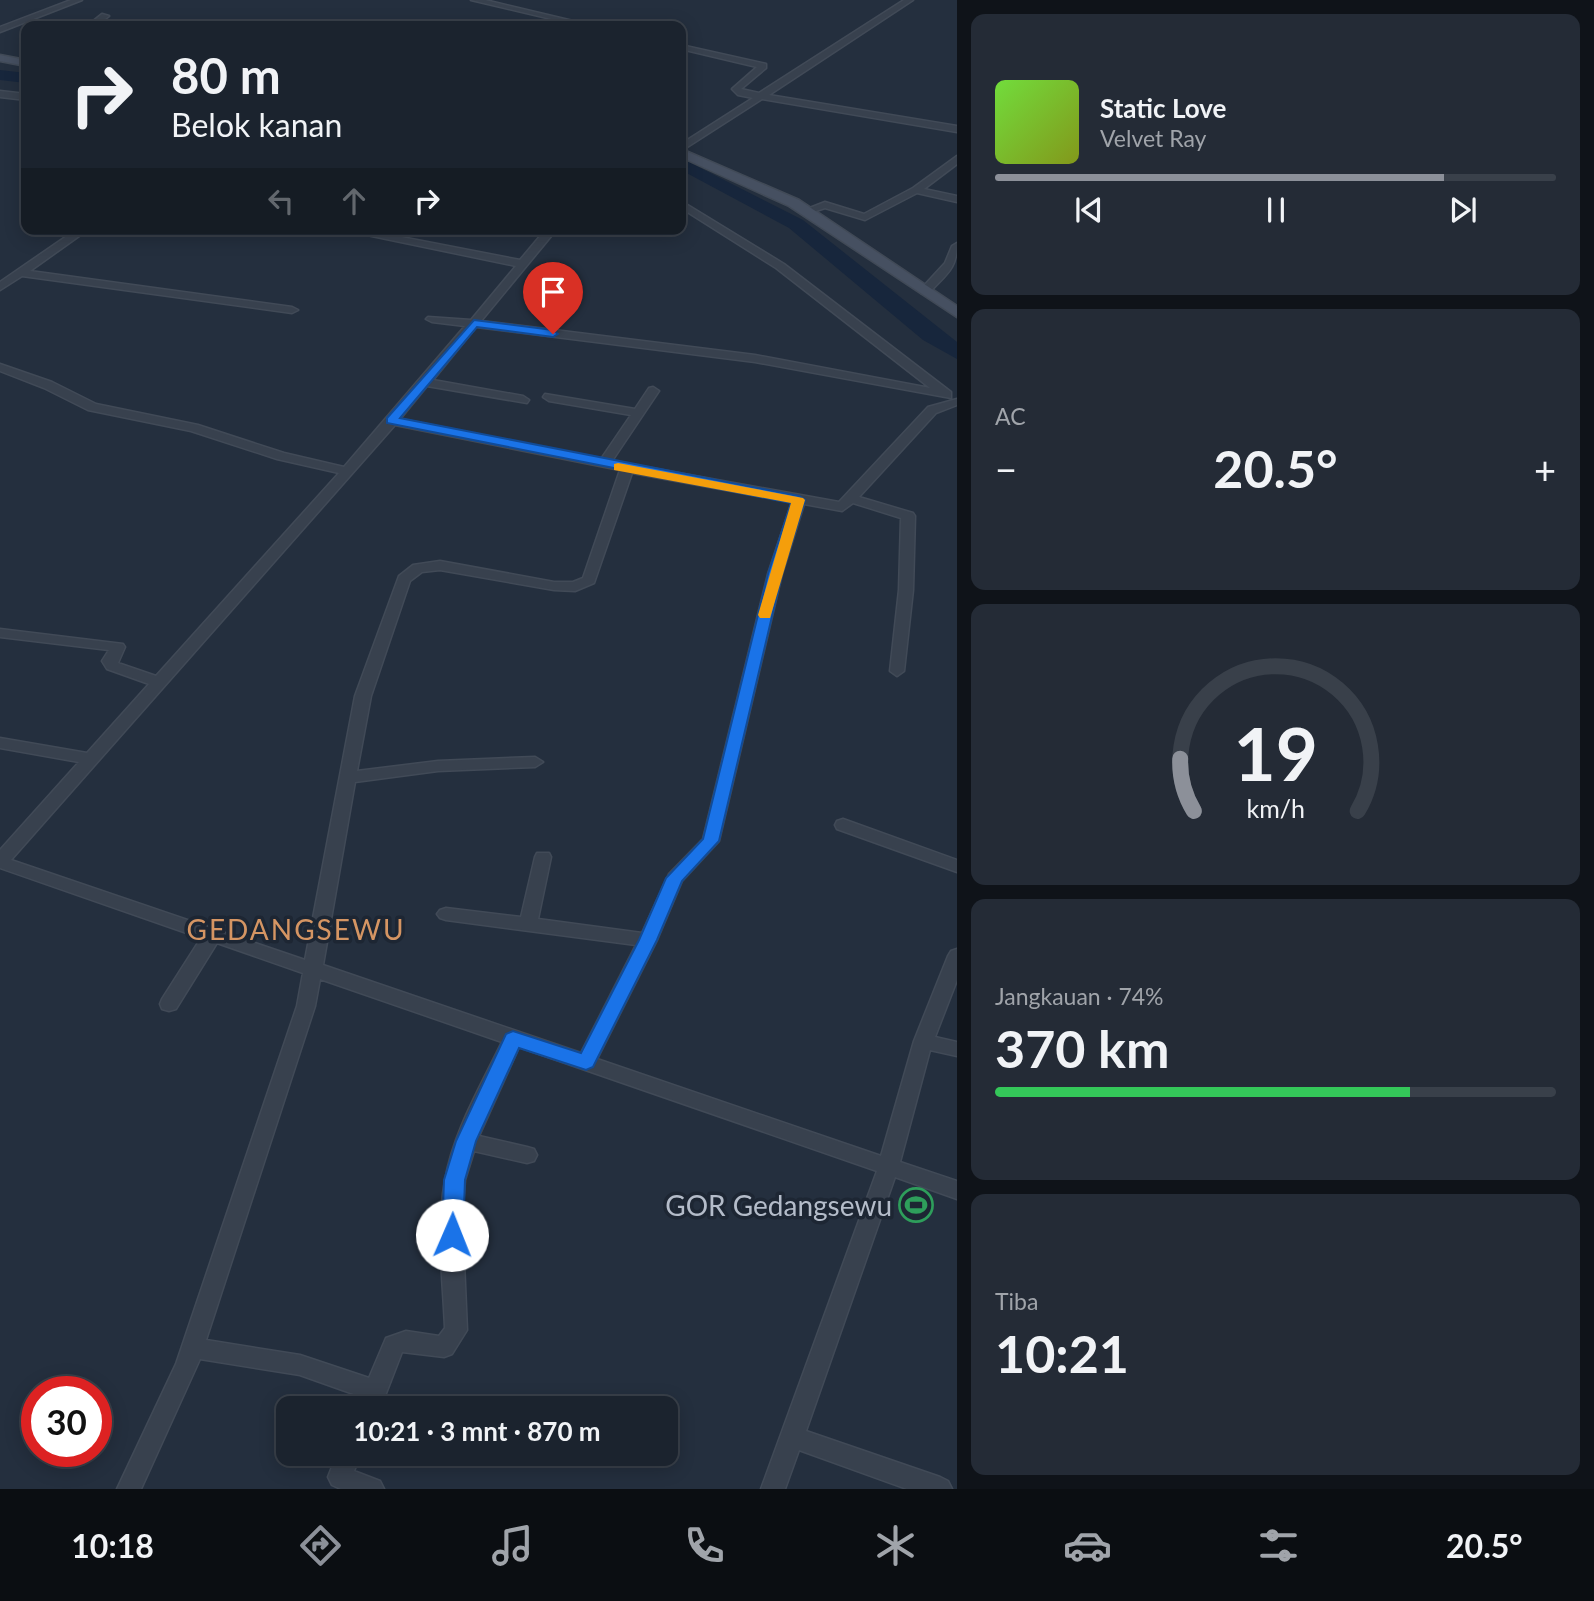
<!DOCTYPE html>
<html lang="id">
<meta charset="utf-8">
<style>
:root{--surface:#1b232e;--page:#242b36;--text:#f1f3f6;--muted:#a0a4aa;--line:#39404a;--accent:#8c9099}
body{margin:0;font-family:Lato,sans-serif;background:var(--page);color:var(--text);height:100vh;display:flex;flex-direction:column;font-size:26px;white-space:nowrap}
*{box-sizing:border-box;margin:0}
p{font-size:23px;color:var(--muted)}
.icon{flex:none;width:38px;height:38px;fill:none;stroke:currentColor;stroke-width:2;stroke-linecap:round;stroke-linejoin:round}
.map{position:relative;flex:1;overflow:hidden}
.details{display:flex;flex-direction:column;gap:14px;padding:14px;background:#0f1319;width:637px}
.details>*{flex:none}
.guide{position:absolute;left:21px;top:21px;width:665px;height:214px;border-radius:14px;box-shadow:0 4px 18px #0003,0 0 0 2px var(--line);background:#1b232e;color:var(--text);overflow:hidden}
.speed{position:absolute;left:21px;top:1376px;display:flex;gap:14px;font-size:35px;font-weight:700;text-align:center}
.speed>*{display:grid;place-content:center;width:91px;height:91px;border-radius:50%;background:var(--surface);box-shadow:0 4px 18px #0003,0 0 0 2px var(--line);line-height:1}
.speed .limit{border:10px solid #d22;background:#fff;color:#111}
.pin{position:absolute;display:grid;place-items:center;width:60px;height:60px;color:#fff;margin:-72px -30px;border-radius:50% 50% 50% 0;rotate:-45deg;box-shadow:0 0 7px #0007}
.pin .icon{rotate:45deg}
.me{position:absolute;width:77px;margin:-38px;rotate:1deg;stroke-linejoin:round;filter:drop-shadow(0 0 5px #0008)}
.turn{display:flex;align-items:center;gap:24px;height:147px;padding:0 35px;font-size:32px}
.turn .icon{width:91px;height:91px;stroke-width:2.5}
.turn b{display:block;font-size:49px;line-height:60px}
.lanes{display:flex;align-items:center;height:66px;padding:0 35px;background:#0003;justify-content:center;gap:35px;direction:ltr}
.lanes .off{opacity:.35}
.big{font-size:52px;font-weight:700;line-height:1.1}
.details .card{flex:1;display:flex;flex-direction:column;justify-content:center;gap:10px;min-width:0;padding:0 24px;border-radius:14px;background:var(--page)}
.details .dial{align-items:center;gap:0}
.dial svg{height:182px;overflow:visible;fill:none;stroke:var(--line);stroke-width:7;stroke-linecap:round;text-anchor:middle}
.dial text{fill:var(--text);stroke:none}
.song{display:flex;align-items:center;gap:21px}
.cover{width:84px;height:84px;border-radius:10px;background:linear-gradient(135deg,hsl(100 70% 55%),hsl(70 70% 35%))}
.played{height:7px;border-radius:4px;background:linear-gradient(90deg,var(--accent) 80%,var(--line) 80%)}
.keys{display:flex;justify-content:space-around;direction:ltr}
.heat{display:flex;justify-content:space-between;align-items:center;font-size:38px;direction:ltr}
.charge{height:10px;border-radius:5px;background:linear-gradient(90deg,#34c759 74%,var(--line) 0)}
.trip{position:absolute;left:276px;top:1396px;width:402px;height:70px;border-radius:14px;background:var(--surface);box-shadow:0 4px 18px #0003,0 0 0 2px var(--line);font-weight:700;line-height:70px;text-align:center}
.menu{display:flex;height:112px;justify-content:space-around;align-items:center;background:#0b0e12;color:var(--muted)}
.menu .icon{width:49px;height:49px}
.menu .on{color:var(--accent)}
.menu b{font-size:32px;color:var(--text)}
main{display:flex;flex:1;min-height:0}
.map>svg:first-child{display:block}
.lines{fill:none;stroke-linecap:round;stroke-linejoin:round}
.river{fill:#17263c;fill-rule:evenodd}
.street-casing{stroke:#414a57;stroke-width:3}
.secondary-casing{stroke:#414a57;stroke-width:3}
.street{fill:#38414e;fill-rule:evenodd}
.secondary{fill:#465061;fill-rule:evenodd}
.route{fill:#1a73e8;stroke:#114b97;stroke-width:2}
.slow{fill:#f59e0b}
.labels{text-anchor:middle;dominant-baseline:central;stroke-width:7;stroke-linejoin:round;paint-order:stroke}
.quarter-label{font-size:28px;letter-spacing:2px;fill:#d59563;stroke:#1d2633}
.near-poi-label{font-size:28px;fill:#b4bcc9;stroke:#1d2633;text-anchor:end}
</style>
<main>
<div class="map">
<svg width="957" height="1489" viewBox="0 0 957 1489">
<rect width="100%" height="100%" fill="#242f3e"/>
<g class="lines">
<!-- river -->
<path class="river" d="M 0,70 L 26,73 L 26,83 L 0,80 Z
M 681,158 L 803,220 L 957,342 L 957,359 L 923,340 L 789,228 L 681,170 Z"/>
<!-- street casing -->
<g class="street-casing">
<path id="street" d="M 71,0 L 82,0 L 0,32 L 0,27 Z
M 471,0 L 485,0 L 594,26 L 581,26 Z
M 904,0 L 913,0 L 769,95 L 957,126 L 957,132 L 762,99 L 681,151 L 681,144 L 753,98 L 738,95 L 732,89 L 757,67 L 681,49 L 681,45 L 766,64 L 766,68 L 741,89 L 759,93 Z
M 102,14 L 109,16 L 96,26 L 87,26 Z
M 0,91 L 26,94 L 26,100 L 0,97 Z
M 957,156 L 957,164 L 924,189 L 957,196 L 957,202 L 917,193 L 865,220 L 825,208 L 807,214 L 802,211 L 825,202 L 864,214 L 913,188 Z
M 681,201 L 784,264 L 951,392 L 951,398 L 755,362 L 476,327 L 433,380 L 523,396 L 529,400 L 527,403 L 427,386 L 400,419 L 601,459 L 631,415 L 549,401 L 543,397 L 545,394 L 635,409 L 649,388 L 653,387 L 659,391 L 612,461 L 839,502 L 928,407 L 957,399 L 957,405 L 936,413 L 859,497 L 913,513 L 915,516 L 913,590 L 904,671 L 897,676 L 890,671 L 899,590 L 901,518 L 853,503 L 842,511 L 804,504 L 782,574 L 719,841 L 682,881 L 657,940 L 597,1059 L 881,1156 L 914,1041 L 948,956 L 951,951 L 957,949 L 957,980 L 935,1037 L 957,1042 L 957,1056 L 930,1050 L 900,1162 L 957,1181 L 957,1199 L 895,1177 L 806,1431 L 940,1477 L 948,1481 L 952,1489 L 907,1489 L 799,1450 L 785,1489 L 761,1489 L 877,1171 L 519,1047 L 479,1136 L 527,1147 L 534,1149 L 537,1155 L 534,1161 L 527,1163 L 474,1151 L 465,1180 L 462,1215 L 467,1330 L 452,1354 L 444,1357 L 402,1352 L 380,1409 L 357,1409 L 362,1397 L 300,1375 L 200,1359 L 141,1489 L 117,1489 L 176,1364 L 297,1006 L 303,973 L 217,943 L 176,1009 L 169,1011 L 162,1009 L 160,1004 L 162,999 L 201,938 L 0,868 L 0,850 L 79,762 L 0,748 L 0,738 L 87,753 L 149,684 L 107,669 L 102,661 L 109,650 L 0,637 L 0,629 L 123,644 L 125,647 L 118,663 L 156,676 L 339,473 L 277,459 L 191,431 L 88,410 L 44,388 L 0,371 L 0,364 L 52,382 L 96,404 L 198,425 L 284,453 L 344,467 L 465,326 L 432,322 L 426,319 L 428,317 L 471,320 L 516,266 L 338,229 L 360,229 L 520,260 L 546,229 L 557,229 L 481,321 L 755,355 L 930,388 L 776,268 L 681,208 ZM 395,425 L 620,470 L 583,578 L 573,582 L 554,582 L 440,561 L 413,565 L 399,576 L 355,696 L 305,960 L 11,860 ZM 632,473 L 792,502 L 768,574 L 703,839 L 669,874 L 642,933 L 538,919 L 551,857 L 549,853 L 537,853 L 535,857 L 521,917 L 446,908 L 440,910 L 437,914 L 440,918 L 446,920 L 636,945 L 581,1053 L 323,965 L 355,782 L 438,771 L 535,767 L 543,762 L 535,757 L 438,761 L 357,771 L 371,696 L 410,581 L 422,572 L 440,570 L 554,590 L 575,591 L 594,583 ZM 320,979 L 502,1042 C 481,1086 453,1132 445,1181 C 436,1228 443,1280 445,1328 L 439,1336 L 406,1331 L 386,1338 L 369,1378 L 300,1355 L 206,1340 L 315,1006 Z
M 77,229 L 89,229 L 30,271 L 292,307 L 298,310 L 292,313 L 22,276 L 0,290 L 0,282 Z
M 957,243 C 957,270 946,274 929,293 L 921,293 L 921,289 L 945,263 L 952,246 Z
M 843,819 L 957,860 L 957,872 L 837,829 L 835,825 L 837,821 Z
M 337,1454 L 361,1454 L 354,1471 L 380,1481 L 384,1489 L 341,1489 L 332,1485 L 328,1477 Z"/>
</g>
<!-- secondary casing -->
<g class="secondary-casing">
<path id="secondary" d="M 0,55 L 26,60 L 26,66 L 0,61 Z
M 681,149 L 799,200 L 957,306 L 957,317 L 789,206 L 681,157 Z"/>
</g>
<!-- street -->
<use href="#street" class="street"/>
<!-- secondary -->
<use href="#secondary" class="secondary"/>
</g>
<!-- route -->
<path class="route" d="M 474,320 L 553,330 L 558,334 L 553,337 L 477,327 L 400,418 L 799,496 L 805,500 L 782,574 L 719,841 L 682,881 L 657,940 L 593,1067 L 586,1070 L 519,1048 L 476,1141 L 465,1180 L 463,1235 L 460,1241 L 452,1244 L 445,1241 L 442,1235 L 444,1180 L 456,1141 L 506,1034 L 513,1031 L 581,1053 L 639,940 L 666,878 L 703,839 L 768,574 L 791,503 L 387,423 L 387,418 Z"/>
<!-- slow -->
<path class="slow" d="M 618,463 L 803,498 L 805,500 L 770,618 L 760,618 L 758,615 L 791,503 L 614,470 L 614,464 Z"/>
<!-- icons -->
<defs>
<g id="stadium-ring" transform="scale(1.75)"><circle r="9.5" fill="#1d2633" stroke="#2e9e5b" stroke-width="1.5"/><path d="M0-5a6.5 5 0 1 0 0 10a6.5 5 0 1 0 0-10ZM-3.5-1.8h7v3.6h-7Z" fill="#2e9e5b"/></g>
</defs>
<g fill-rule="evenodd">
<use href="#stadium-ring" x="916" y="1205"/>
</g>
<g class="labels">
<!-- quarter labels -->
<g class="quarter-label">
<text x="296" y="929">GEDANGSEWU</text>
</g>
<!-- near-poi labels -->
<g class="near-poi-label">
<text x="892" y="1205">GOR Gedangsewu</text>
</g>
</g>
</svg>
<div class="speed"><div class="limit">30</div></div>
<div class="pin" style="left:553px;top:334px;background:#d93025"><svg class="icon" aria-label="arrive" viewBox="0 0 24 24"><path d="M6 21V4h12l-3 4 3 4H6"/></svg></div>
<svg class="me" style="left:452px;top:1235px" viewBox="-20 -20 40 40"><circle r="19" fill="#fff"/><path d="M0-13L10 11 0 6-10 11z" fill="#1a73e8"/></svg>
<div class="trip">10:21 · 3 mnt · 870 m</div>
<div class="guide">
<div class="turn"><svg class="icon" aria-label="right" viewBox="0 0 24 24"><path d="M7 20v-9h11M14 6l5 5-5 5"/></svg><div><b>80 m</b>Belok kanan</div></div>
<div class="lanes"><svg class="icon off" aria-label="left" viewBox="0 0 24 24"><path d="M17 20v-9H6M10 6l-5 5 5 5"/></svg><svg class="icon off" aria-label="ahead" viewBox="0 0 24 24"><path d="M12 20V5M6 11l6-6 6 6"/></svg><svg class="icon" aria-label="right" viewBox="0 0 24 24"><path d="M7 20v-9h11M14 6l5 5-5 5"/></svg></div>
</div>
</div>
<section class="details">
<div class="card">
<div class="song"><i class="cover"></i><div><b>Static Love</b><p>Velvet Ray</p></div></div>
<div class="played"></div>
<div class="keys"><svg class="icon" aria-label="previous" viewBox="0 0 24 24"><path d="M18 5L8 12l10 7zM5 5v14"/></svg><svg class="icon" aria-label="pause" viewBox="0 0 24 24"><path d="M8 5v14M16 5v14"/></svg><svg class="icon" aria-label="next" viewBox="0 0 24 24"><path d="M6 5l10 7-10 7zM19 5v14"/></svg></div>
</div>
<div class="card"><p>AC</p>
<div class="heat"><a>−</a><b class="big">20.5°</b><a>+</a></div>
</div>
<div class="card dial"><svg viewBox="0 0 100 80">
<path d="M14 69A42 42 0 1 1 86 69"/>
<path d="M14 69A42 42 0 0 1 8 46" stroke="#8c9099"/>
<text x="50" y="56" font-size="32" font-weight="700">19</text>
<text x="50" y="72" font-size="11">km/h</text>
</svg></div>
<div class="card"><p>Jangkauan · 74%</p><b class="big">370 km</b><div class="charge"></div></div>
<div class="card"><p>Tiba</p><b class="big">10:21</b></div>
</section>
</main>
<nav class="menu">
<b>10:18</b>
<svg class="icon on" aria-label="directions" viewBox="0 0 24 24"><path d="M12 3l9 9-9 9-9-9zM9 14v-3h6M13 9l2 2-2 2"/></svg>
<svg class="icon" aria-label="music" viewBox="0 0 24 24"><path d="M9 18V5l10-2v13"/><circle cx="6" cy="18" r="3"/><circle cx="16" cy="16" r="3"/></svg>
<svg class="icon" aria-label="phone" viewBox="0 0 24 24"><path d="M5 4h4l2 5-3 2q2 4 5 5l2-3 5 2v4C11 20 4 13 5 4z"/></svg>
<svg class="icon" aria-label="climate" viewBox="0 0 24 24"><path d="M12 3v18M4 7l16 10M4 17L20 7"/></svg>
<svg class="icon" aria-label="car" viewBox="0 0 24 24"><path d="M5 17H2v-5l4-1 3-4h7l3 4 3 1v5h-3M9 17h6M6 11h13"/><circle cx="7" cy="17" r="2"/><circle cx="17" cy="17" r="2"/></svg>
<svg class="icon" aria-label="filters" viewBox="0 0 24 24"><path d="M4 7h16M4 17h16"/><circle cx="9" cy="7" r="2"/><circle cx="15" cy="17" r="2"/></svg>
<b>20.5°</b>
</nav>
